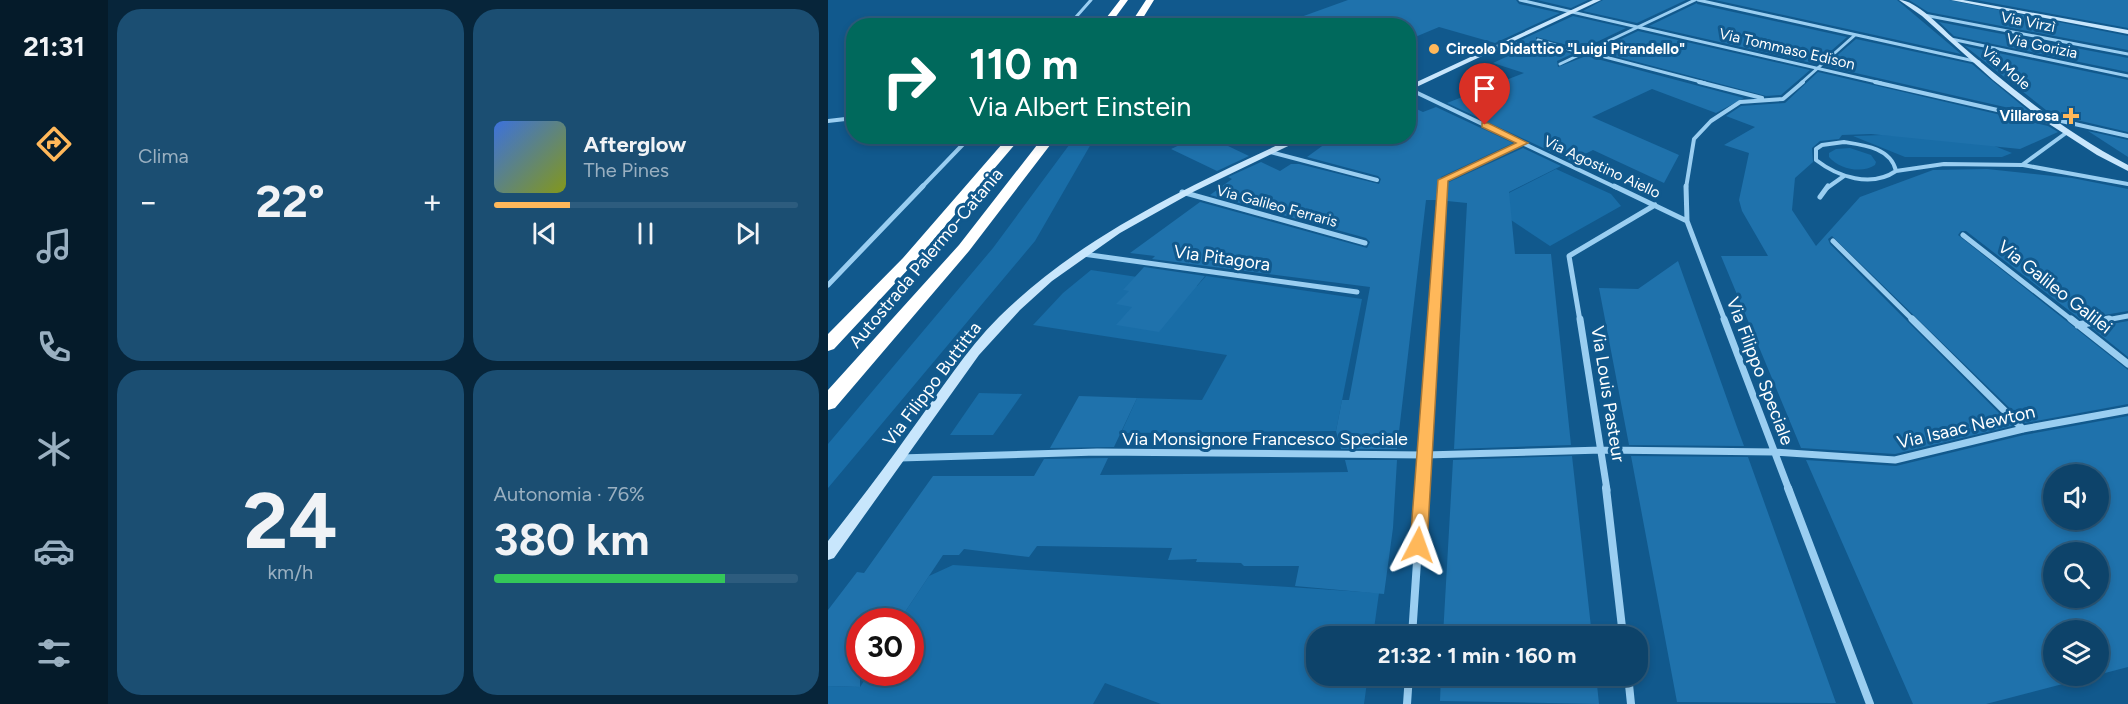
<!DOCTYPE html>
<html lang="it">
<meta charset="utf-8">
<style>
:root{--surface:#0d436a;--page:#1b4e72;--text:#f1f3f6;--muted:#9ab0c1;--line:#2d5c7e;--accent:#ffb85a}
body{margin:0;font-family:Figtree,sans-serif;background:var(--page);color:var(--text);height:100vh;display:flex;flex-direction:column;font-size:22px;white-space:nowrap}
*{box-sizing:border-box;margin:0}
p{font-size:20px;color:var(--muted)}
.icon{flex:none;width:33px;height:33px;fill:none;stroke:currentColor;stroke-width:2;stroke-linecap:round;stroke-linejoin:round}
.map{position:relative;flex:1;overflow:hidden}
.sheet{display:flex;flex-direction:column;gap:9px;padding:9px;background:#07253a;width:720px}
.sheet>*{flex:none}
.banner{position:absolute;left:18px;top:18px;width:570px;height:126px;border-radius:24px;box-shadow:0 3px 9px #0003,0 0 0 2px var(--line);background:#00695c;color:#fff;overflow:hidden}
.buttons{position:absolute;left:1215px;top:464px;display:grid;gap:12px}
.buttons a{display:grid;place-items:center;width:66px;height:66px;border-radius:50%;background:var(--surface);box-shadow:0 3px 9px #0003,0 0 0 2px var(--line);font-size:30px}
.speed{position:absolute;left:18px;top:608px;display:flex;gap:12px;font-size:30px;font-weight:700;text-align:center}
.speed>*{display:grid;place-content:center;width:78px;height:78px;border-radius:50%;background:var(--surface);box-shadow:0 3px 9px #0003,0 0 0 2px var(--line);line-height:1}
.speed .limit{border:9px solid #d22;background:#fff;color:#111}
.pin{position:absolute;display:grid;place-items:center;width:51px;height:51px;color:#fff;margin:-62px -26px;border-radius:50% 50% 50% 0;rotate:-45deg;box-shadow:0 0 6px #0007}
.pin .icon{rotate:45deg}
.me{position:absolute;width:66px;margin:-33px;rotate:4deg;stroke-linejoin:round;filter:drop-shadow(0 0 4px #0008)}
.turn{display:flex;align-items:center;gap:21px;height:126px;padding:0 24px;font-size:27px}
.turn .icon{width:78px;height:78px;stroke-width:2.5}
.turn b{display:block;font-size:42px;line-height:51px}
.big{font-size:45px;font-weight:700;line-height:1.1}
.sheet .card{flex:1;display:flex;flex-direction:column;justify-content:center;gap:9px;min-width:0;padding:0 21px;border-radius:24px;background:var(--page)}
.sheet .dial{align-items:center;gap:0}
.dial b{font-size:78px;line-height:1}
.song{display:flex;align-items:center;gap:18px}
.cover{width:72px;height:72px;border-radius:9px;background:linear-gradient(135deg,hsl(220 70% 55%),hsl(70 70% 35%))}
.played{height:6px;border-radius:3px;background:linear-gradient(90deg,var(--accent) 25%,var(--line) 25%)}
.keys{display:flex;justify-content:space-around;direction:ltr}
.heat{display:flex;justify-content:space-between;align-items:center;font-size:33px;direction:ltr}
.charge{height:9px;border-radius:4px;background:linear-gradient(90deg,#34c759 76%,var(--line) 0)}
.sheet .tiles{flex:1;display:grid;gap:9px;grid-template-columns:repeat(2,1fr)}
.trip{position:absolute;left:478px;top:626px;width:342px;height:60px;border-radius:24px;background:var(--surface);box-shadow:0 3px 9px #0003,0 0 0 2px var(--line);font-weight:700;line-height:60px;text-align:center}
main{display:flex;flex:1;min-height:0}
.menu{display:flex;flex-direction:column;width:108px;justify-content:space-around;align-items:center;background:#051b2a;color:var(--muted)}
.menu .icon{width:42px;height:42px}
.menu .selected{color:var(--accent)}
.menu b{font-size:27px;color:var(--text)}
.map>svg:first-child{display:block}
.green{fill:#196da7}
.building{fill:#1f72ac;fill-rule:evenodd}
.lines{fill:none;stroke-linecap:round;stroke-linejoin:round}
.street-far4{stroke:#9acef1;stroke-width:3}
.street-far3{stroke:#9acef1;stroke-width:4}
.street-far2{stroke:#9acef1;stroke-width:5}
.street-far1{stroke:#9acef1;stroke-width:7}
.street{stroke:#9acef1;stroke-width:8}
.secondary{fill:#c8e6fc;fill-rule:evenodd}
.highway{fill:#fff;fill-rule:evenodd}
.route{fill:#ffb85a;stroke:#a6783a;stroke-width:1.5}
.poi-dot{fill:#ffb85a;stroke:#11598d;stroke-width:2}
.labels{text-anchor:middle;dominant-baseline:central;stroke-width:6;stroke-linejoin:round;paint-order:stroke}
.far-street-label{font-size:15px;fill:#fff;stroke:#11598d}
.far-poi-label{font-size:15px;font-weight:bold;fill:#fff;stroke:#11598d;text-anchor:start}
.street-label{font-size:18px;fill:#fff;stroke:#11598d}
</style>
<main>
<nav class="menu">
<b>21:31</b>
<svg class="icon selected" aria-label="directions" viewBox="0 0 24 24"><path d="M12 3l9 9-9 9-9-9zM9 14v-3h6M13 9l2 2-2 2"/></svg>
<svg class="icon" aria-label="music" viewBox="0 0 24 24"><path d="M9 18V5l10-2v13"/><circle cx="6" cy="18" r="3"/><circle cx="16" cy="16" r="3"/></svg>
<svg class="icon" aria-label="phone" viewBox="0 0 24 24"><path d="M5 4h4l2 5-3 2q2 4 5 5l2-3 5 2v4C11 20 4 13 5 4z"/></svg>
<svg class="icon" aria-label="climate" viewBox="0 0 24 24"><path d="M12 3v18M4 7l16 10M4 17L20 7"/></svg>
<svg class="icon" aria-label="car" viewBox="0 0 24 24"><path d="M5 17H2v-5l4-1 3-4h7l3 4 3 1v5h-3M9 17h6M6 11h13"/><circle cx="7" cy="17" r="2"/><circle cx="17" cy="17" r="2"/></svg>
<svg class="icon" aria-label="filters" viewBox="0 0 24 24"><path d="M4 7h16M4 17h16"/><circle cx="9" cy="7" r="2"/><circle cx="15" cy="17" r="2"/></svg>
</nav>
<section class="sheet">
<div class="tiles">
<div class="card"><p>Clima</p>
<div class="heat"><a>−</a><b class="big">22°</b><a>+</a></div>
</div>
<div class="card">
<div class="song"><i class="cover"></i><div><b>Afterglow</b><p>The Pines</p></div></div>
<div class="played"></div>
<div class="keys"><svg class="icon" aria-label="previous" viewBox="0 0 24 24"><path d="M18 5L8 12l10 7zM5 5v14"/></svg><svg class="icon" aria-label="pause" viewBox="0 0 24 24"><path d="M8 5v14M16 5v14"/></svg><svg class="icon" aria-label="next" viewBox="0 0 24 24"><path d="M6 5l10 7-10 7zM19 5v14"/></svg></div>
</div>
<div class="card dial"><b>24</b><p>km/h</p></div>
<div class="card"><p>Autonomia · 76%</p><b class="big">380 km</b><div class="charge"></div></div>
</div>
</section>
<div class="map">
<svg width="1300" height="704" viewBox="0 0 1300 704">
<rect width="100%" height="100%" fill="#11598d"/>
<!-- green -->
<path class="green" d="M 1055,135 L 1149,139 L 1184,153 L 1174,157 L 1077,157 L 1025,136 Z
M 247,137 L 267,137 L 207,241 L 0,488 L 0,444 L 165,248 Z
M 1022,148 L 1043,155 L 1048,162 L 1047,165 C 1034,174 1011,169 1001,157 L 1001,153 L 1008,149 Z
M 728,169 L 783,194 L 793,206 L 722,246 L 659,204 Z
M 263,270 L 369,286 L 378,276 L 534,299 L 508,431 L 293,433 L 309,398 L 374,400 L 399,355 L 205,325 L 235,293 Z
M 151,393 L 194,394 L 165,435 L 122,435 Z
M 125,565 L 551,593 L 545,636 L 489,636 L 489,675 L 540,675 L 536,704 L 333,704 L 277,683 L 265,704 L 0,704 L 0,686 L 32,687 L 42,672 L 82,672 L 82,621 L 71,621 L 101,576 Z"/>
<!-- building -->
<path class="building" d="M 520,0 L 688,0 L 691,4 L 732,13 L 667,43 L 611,27 L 580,40 L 580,26 L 459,26 L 459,22 Z
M 709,0 L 760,0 L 743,8 Z
M 775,0 L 858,0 L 809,23 L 755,11 Z
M 887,0 L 1069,0 L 1133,54 Z
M 1081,0 L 1121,0 L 1300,36 L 1300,50 L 1100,12 Z
M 1148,0 L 1300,0 L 1300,28 Z
M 869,3 L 869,4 L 1019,37 L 988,64 L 821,26 Z
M 745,16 L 798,28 L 754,49 L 708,37 L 708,43 L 744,54 L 729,61 L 730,67 L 758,56 L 916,98 L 888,113 L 824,89 L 764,117 L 851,155 L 836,183 L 765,150 L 743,161 L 619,103 L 696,73 L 665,63 L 693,50 L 680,46 Z
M 1111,22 L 1300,58 L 1300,72 L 1126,36 Z
M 810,31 L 982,70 L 953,95 L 938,96 L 768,51 Z
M 1028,39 L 1144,64 L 1203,113 L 997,66 Z
M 1137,46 L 1300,80 L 1300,132 L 1223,114 Z
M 990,72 L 1220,126 L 1230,132 L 1192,149 L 1043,134 L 1014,135 L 1011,139 L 992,141 L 984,148 L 985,162 L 967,178 L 964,210 L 988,246 L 1032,197 L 1105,170 L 1159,169 L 1244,178 L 1300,189 L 1300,311 L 1252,319 L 1138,231 L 1133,231 L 1130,235 L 1300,370 L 1300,404 L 1197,423 L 1004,236 L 1000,239 L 1002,244 L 1184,426 L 1067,454 L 973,448 L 893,256 L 940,256 L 914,211 L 911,200 L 921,153 L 896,145 L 927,127 L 898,116 L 913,106 L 957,103 Z
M 580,105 L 595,112 L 608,107 L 685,143 L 613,177 L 609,200 L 598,200 L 569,449 L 513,449 L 508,431 L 514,400 L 521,400 L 542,287 L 324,259 L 327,256 L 302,253 L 372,202 L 539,248 L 542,242 L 538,238 L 382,195 L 404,179 L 400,177 L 433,162 L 452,171 L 463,164 L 471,164 L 551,184 L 553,179 L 550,176 L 479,157 L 508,136 L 580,136 Z
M 1260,131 L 1300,140 L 1300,157 Z
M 371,136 L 379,136 L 421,156 L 389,171 L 343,149 Z
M 695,148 L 733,166 L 681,192 L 687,254 L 723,254 L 743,445 L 626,449 L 639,203 L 619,201 L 619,183 Z
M 850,261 L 909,427 L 916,446 L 801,445 L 771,288 L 810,289 Z
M 316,267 L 377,276 L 331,332 L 288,325 L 304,307 L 288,304 L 301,291 L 295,290 Z
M 1300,321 L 1300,357 L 1264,328 L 1283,324 Z
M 251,396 L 309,398 L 286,447 L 222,448 Z
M 1300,416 L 1300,667 L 1158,704 L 1085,704 L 978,460 L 1068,466 L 1196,435 ZM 1226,474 L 1270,474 L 1270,519 L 1226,519 ZM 1226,552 L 1270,552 L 1270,597 L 1226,597 ZM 1226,630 L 1270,630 L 1270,675 L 1226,675 Z
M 744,456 L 764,636 L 615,636 L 625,460 Z
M 803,456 L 920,457 L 1008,703 L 849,702 Z
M 280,458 L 272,475 L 520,472 L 517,460 L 569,460 L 565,528 L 556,594 L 467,586 L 471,566 L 416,566 L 413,563 L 368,562 L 369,559 L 340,560 L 344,548 L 209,546 L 201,557 L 136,549 L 131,555 L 115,555 L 71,621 L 32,621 L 32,687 L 0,686 L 0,610 L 29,572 L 36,573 L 105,476 L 206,476 L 216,459 Z
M 613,675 L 768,675 L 771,704 L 612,701 Z"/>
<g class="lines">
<!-- street-far4 -->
<path class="street-far4" d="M 692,0 L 1053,83
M 870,0 L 1151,62
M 1096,15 L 1300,54
M 240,26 L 263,0
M 1123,39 L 1300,76
M 710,40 L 754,53
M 758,52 L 877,83
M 732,64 L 867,0
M 973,83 L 1027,35"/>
<!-- street-far3 -->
<path class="street-far3" d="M 871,82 L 934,98
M 1047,82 L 1222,122
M 581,89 L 789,188
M 1220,118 L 1300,136
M 0,121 L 26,118
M 1016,142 C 1036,145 1063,148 1068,171 C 1043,188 1010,177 988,160 L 988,149 L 994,145 Z
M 442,152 L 549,180
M 1195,165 L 1300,184
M 1068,171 L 1116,164 L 1194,165 L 1238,133
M 93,188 L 143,136
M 614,188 L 615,180 L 695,143
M 858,188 L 866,139 L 883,121 L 912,102 L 955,99 L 975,82
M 999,188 L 1016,176"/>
<!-- street-far2 -->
<path class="street-far2" d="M 786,186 L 859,221
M 858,186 L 859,221 L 897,321
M 354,192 L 537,243
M 992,197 L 1000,186
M 1135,235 L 1245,321
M 1005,241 L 1086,321
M 255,254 L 529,292
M 0,285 L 95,186
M 605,321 L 615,186
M 752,321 L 741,256 L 827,205
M 1273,321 L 1300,316"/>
<!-- street-far1 -->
<path class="street-far1" d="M 752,319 L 779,490
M 896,319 L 961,490
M 1084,319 L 1195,429
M 1243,319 L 1300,364
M 1250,325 L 1281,319
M 72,458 L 269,452 L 597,455 L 774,450 L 946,452 L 1067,460 L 1195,429 L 1300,410
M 594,490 L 606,319"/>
<!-- street -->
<path class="street" d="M 778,488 L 795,636
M 960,488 L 1042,704
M 584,636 L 594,488
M 800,675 L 803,704
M 579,704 L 581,675"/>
<!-- secondary -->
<path class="secondary" d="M 765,0 L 773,0 L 580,91 L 580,86 Z
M 1071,0 C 1088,0 1113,27 1126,39 C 1181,87 1235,131 1300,165 L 1300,171 L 1269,155 L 1215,120 L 1165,80 L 1094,16 Z
M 1123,0 L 1135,0 L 1300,30 L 1300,34 Z
M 469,136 L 481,136 L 365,192 L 292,233 L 224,281 L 192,310 L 151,355 L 6,558 L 0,560 L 0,541 C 28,505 56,469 82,432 C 111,393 137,351 171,317 C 255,234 364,185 469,136 Z"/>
<!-- highway -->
<path class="highway" d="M 292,0 L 300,0 L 281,26 L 272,26 Z
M 318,0 L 326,0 L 310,26 L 301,26 Z
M 181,136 L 194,136 L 85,264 L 6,349 L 0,351 L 0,334 L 75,258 Z
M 216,136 L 229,136 L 141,251 L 7,408 L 0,410 L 0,390 L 131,245 Z"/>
</g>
<!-- route -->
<path class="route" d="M 654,123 L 660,123 L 700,143 L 620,181 L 599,545 L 597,551 L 590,553 L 584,551 L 582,545 L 610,180 L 688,143 L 654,127 Z"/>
<!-- markers -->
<g class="poi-dot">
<circle cx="606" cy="49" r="6"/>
<path d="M1240 107h6v6h6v6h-6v6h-6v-6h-6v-6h6z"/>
</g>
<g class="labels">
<!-- far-street labels -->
<g class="far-street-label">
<text transform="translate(1200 22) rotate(11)">Via Virzì</text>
<text transform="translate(1214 46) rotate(12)">Via Gorizia</text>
<text transform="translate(959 49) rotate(13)">Via Tommaso Edison</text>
<text transform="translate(1178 68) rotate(40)">Via Mole</text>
<text transform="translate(774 167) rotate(25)">Via Agostino Aiello</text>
<text transform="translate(449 206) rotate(15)">Via Galileo Ferraris</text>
</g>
<!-- far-poi labels -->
<g class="far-poi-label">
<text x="618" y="49">Circolo Didattico "Luigi Pirandello"</text>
<text x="1231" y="116" text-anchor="end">Villarosa</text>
</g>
<!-- street labels -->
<g class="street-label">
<text transform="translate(98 258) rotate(-50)">Autostrada Palermo-Catania</text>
<text transform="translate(394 258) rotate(8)">Via Pitagora</text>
<text transform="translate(1227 287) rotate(38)">Via Galileo Galilei</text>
<text transform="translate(932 371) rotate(69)">Via Filippo Speciale</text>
<text transform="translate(104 384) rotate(-53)">Via Filippo Buttitta</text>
<text transform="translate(780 394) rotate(81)">Via Louis Pasteur</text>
<text transform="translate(1138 427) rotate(-13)">Via Isaac Newton</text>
<text x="437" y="439">Via Monsignore Francesco Speciale</text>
</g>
</g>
</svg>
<div class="buttons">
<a><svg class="icon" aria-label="sound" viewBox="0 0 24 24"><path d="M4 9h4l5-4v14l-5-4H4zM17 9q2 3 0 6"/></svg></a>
<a><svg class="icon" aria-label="search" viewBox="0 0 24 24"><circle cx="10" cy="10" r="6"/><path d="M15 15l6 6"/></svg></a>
<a><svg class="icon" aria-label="layers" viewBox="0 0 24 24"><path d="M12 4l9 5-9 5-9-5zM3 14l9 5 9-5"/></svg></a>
</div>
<div class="speed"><div class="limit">30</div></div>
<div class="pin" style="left:657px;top:125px;background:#d93025"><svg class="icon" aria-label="arrive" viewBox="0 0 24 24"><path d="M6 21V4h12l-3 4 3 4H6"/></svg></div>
<svg class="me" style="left:590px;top:545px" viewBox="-20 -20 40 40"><path d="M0-17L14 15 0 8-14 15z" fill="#ffb85a" stroke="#fff" stroke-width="4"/></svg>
<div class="trip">21:32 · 1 min · 160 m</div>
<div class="banner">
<div class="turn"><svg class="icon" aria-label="right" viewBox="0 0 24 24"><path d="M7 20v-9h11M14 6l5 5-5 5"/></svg><div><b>110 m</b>Via Albert Einstein</div></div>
</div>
</div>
</main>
